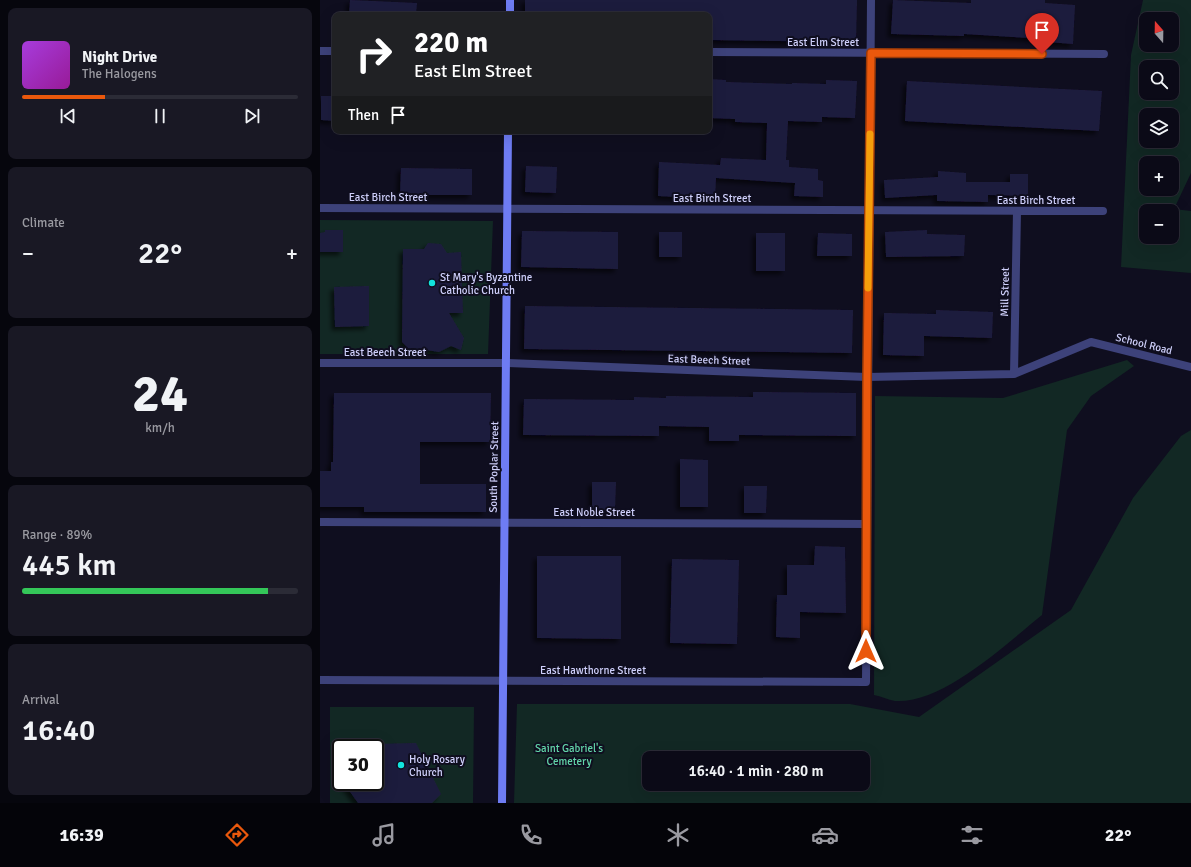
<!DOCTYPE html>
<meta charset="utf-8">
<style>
:root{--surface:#0b0a17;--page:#191824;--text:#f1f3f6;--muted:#9a9aa1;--line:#2b2b36;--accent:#ea580c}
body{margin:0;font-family:Signika,sans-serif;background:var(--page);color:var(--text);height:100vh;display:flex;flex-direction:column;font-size:15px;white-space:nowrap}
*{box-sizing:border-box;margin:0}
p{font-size:13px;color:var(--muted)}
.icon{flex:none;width:22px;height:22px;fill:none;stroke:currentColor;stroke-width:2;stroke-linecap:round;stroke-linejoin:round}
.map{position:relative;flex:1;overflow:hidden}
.drawer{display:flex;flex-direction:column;gap:8px;padding:8px;background:#06060d;width:320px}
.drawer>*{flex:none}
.guide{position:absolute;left:12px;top:12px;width:380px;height:122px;border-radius:8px;box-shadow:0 4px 16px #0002,0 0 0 1px var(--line);background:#202124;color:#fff;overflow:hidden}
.needle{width:26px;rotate:340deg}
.tools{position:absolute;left:819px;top:12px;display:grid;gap:8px}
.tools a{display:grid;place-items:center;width:40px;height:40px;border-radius:8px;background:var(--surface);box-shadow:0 4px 16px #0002,0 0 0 1px var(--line);font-size:20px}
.speed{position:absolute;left:12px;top:739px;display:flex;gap:8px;font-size:20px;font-weight:700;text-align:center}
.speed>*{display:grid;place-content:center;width:52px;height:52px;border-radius:50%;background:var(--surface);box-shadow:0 4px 16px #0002,0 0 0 1px var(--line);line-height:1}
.speed .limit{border:2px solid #111;border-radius:6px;background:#fff;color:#111}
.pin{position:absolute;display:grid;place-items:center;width:34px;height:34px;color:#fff;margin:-41px -17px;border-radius:50% 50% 50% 0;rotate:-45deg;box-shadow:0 0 4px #0007}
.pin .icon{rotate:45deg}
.me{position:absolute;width:44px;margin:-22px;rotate:0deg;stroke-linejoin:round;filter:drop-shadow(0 0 3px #0008)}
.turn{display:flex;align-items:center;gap:14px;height:84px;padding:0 16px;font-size:18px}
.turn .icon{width:52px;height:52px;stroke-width:2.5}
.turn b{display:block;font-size:28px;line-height:34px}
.then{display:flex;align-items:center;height:38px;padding:0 16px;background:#0003;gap:8px;font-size:15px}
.big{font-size:30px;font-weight:600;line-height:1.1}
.drawer .card{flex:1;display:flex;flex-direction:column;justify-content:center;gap:6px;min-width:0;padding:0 14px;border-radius:8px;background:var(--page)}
.drawer .dial{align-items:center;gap:0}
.dial b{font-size:52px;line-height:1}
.song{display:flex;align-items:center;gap:12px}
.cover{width:48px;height:48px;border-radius:6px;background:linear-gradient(135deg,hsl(280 70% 55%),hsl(300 70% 35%))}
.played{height:4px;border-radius:2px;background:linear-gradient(90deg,var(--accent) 30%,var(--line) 30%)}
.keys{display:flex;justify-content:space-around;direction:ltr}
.heat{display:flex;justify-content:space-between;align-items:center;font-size:22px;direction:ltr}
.charge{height:6px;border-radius:3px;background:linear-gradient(90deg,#34c759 89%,var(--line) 0)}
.trip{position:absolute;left:322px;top:751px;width:228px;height:40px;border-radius:8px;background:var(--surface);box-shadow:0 4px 16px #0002,0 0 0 1px var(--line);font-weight:600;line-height:40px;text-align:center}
.tabs{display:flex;height:64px;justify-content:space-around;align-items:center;background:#040409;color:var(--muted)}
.tabs .icon{width:28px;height:28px}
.tabs .selected{color:var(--accent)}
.tabs b{font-size:18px;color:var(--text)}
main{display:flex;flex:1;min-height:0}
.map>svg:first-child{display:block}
.green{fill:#122824;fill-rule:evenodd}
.building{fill:#1e1c3e;filter:url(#shadow)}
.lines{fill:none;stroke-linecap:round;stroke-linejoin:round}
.street{stroke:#3d427a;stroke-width:8}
.secondary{stroke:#6e7cf3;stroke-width:8}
.route-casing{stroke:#983908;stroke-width:10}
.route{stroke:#ea580c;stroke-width:7}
.slow{stroke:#f59e0b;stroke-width:7}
.poi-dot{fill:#12e4de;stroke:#0f0e1f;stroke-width:1.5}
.labels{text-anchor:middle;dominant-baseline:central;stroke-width:4;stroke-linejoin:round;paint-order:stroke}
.street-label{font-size:11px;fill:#cfd0fb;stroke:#0f0e1f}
.poi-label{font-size:11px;fill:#cfd0fb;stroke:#0f0e1f;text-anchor:start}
.park-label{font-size:11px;fill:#62d5a9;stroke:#0f0e1f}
</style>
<main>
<section class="drawer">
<div class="card">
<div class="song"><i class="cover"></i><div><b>Night Drive</b><p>The Halogens</p></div></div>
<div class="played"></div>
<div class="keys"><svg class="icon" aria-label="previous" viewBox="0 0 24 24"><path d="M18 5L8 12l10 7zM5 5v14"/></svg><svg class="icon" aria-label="pause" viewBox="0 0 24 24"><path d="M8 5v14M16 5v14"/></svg><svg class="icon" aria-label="next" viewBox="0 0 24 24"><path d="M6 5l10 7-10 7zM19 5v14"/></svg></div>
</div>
<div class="card"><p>Climate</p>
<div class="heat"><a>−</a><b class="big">22°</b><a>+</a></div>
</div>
<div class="card dial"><b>24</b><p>km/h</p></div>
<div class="card"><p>Range · 89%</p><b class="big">445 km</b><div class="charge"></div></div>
<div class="card"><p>Arrival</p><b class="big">16:40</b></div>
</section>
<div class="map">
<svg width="871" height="803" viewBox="0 0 871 803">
<defs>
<filter id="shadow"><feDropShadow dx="-3.5" dy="3.5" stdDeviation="2" flood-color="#0009"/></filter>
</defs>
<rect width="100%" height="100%" fill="#0f0e1f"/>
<!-- green -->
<path class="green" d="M 823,0 L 871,0 L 871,173 L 854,209 L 871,211 L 871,273 L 801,267 L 811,55 ZM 826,19 L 852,19 L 852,45 L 826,45 ZM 826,67 L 852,67 L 852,93 L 826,93 ZM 826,115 L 852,115 L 852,141 L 826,141 ZM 826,163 L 852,163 L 852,189 L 826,189 ZM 826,211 L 852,211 L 852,237 L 826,237 Z
M 0,220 L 173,221 L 168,354 L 0,354 Z
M 807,360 L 814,366 L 771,396 L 747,430 L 722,615 C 686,644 623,704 575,701 C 568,700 561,696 554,695 L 555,396 L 683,398 Z
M 871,430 L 871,803 L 194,803 L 197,704 L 530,704 L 599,717 L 751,610 L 813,498 L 861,436 ZM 329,758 L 543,758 L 543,784 L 329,784 Z
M 10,707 L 154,707 L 153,803 L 10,803 ZM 21,748 L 55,748 L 55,782 L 21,782 Z"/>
<!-- building -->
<path class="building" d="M 30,0 L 97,3 L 96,15 L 29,15 Z
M 205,0 L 537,0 L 536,42 L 389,40 L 389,15 L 205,15 Z
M 573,0 L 651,3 L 651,0 L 725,0 L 725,3 L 755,5 L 753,44 L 727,42 L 727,39 L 644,34 L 644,36 L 571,34 Z
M 389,79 L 406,80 L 406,82 L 472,84 L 472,83 L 506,84 L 506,80 L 537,81 L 535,118 L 502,117 L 502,122 L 468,121 L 466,160 L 469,160 L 469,167 L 498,169 L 498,180 L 503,181 L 503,197 L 474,196 L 475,183 L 396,178 L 395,199 L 338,196 L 339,162 L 400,165 L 401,158 L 446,160 L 447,123 L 415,122 L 415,119 L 389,118 Z
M 587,81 L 782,91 L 779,131 L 585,121 Z
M 1,96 L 15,96 L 15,121 L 1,120 Z
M 206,166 L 237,167 L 236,193 L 205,192 Z
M 81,168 L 152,169 L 152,195 L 80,195 Z
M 618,171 L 646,173 L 646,182 L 690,182 L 690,174 L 708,174 L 708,196 L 668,195 L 668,202 L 617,201 L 617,195 L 565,198 L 564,180 L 618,177 Z
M 5,230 L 23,230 L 23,252 L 0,252 L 0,233 L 5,232 Z
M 607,230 L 607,234 L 645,235 L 644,256 L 566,257 L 565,232 Z
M 202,231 L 298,232 L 298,269 L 201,267 Z
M 339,232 L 362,232 L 362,257 L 339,257 Z
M 436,233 L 465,233 L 465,271 L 436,271 Z
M 498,233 L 532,234 L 532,256 L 497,256 Z
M 108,243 L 121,244 L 127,253 L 141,252 L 143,313 L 129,313 L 144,338 L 141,350 L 131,346 L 119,352 L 93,348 L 90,350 L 82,342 L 83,249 L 104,249 Z
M 49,286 L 49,326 L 15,327 L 14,287 Z
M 205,306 L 533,310 L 532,353 L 204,349 Z
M 616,310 L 673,312 L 672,338 L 604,336 L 604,356 L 563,355 L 564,313 L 616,314 Z
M 433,392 L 536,393 L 536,436 L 419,435 L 419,441 L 389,441 L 389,427 L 339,426 L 339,436 L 203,435 L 204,399 L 314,400 L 314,397 L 346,398 L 346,396 L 433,397 Z
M 14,393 L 171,393 L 170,442 L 100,442 L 100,484 L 166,484 L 166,512 L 44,512 L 44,507 L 0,507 L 0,471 L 11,471 L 11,462 L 13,462 Z
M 360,459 L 388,460 L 388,507 L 360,507 Z
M 272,482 L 296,482 L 295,510 L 272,510 Z
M 424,486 L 447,486 L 446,513 L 424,513 Z
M 495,546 L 525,547 L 526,613 L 480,612 L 480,638 L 456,637 L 457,595 L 467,595 L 467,565 L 494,565 Z
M 217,556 L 301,556 L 301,639 L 217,638 Z
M 352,559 L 419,560 L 417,644 L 350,643 Z
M 96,743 L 121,794 L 112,803 L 38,803 L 23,782 L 55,782 L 55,744 Z"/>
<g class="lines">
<!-- street -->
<path class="street" d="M 0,51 L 15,51
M 389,52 L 784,54
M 0,208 L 783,211
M 0,363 L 186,363 L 547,377 L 694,374 L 771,342 L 871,367
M 694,374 L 697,211
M 0,522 L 547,524
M 0,680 L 546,682 L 551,0"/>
<!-- secondary -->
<path class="secondary" d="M 190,15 L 190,0
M 182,803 L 188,131"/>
</g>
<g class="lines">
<!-- route casing -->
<g class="route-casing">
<path id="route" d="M 546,651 L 547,377 L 551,53 L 722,54"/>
</g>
<!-- route -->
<use href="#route" class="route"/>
<!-- slow -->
<path class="slow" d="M 548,288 L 550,134"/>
</g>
<!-- markers -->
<g class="poi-dot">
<circle cx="112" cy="283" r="4"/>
<circle cx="81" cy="765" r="4"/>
</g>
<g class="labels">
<!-- street labels -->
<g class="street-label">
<text x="503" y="42">East Elm Street</text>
<text x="68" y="197">East Birch Street</text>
<text x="392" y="198">East Birch Street</text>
<text x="716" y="200">East Birch Street</text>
<text transform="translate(685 292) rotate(-89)">Mill Street</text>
<text transform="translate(824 344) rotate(14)">School Road</text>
<text x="65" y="352">East Beech Street</text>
<text transform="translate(389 360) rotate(2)">East Beech Street</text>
<text transform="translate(174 467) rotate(-89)">South Poplar Street</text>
<text x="274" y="512">East Noble Street</text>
<text x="273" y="670">East Hawthorne Street</text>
</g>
<!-- poi labels -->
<g class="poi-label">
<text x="120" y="277">St Mary's Byzantine<tspan x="120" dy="13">Catholic Church</tspan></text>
<text x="89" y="759">Holy Rosary<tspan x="89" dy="13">Church</tspan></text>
</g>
<!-- park labels -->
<g class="park-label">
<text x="249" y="748">Saint Gabriel's<tspan x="249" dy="13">Cemetery</tspan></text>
</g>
</g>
</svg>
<div class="tools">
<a><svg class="needle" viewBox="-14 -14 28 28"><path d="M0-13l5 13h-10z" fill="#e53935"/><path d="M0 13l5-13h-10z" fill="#9a9aa1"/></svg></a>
<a><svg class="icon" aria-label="search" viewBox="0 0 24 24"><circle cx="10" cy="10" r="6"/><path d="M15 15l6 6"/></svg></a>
<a><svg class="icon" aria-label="layers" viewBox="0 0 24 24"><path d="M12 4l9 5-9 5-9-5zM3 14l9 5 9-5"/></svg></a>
<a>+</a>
<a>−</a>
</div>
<div class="speed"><div class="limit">30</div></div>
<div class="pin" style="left:722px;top:54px;background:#d93025"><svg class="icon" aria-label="arrive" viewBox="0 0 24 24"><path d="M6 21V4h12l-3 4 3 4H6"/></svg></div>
<svg class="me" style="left:546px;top:651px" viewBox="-20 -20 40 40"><path d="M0-17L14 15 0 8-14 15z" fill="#ea580c" stroke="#fff" stroke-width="4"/></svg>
<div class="trip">16:40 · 1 min · 280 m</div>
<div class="guide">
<div class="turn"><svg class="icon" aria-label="right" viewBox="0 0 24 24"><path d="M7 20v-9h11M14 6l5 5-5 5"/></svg><div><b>220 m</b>East Elm Street</div></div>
<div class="then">Then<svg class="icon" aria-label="arrive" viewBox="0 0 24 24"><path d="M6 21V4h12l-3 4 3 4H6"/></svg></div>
</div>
</div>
</main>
<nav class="tabs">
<b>16:39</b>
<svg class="icon selected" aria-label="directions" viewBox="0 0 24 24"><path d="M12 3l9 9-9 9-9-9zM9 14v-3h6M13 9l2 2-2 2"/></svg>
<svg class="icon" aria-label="music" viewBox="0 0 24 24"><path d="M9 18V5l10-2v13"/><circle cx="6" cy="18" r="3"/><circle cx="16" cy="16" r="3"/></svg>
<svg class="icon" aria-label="phone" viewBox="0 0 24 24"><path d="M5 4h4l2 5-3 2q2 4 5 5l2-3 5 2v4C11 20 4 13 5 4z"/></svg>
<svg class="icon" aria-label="climate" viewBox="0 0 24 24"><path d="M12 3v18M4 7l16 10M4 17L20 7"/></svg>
<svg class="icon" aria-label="car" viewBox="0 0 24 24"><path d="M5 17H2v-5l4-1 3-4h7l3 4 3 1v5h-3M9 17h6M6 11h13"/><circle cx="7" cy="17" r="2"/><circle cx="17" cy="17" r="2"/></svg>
<svg class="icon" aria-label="filters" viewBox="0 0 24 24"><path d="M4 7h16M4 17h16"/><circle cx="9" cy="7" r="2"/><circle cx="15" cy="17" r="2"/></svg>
<b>22°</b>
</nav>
